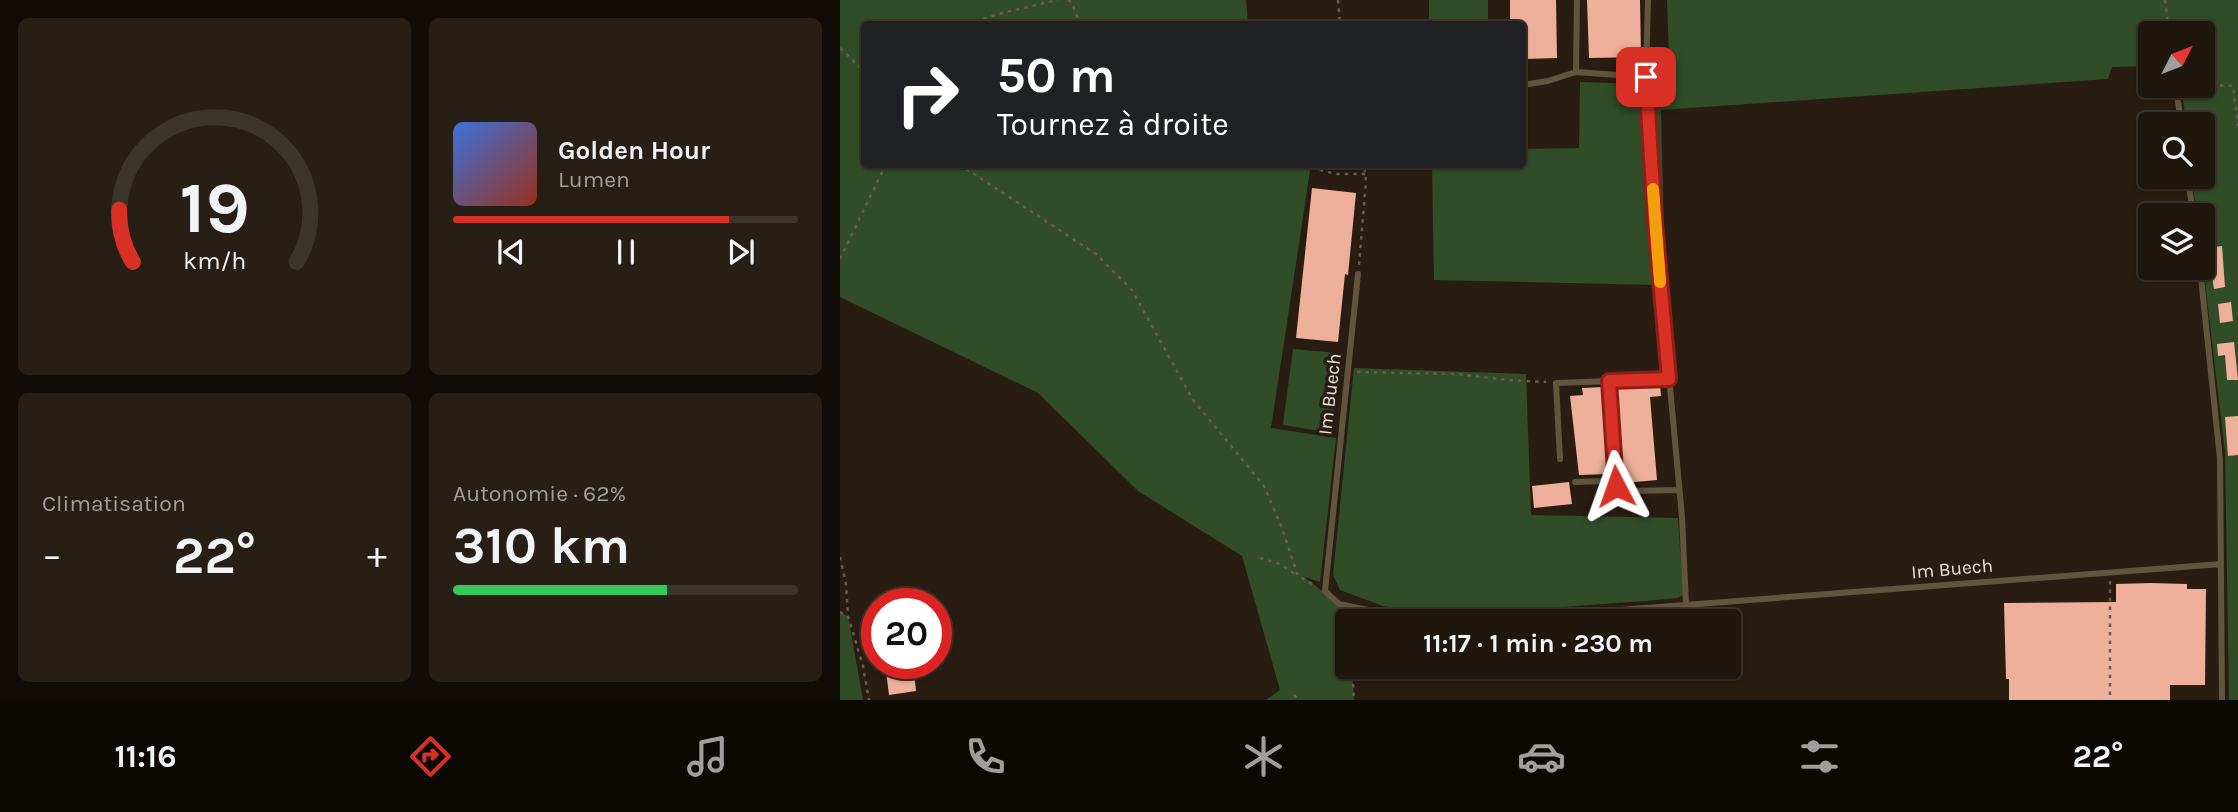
<!DOCTYPE html>
<html lang="fr">
<meta charset="utf-8">
<style>
:root{--surface:#1f160d;--page:#271f16;--text:#f1f3f6;--muted:#a19f9d;--line:#3c352e;--accent:#d93025}
body{margin:0;font-family:Karla,sans-serif;background:var(--page);color:var(--text);height:100vh;display:flex;flex-direction:column;font-size:26px;white-space:nowrap}
*{box-sizing:border-box;margin:0}
p{font-size:23px;color:var(--muted)}
.icon{flex:none;width:38px;height:38px;fill:none;stroke:currentColor;stroke-width:2;stroke-linecap:round;stroke-linejoin:round}
.map{position:relative;flex:1;overflow:hidden}
.details{display:flex;flex-direction:column;gap:18px;padding:18px;background:#110c07;width:840px}
.details>*{flex:none}
.top-card{position:absolute;left:21px;top:21px;width:665px;height:147px;border-radius:7px;box-shadow:0 2px 5px #0004,0 0 0 2px var(--line);background:#202124;color:#fff;overflow:hidden}
.needle{width:46px;rotate:48deg}
.buttons{position:absolute;left:1298px;top:21px;display:grid;gap:14px}
.buttons a{display:grid;place-items:center;width:77px;height:77px;border-radius:7px;background:var(--surface);box-shadow:0 2px 5px #0004,0 0 0 2px var(--line);font-size:35px}
.speed{position:absolute;left:21px;top:588px;display:flex;gap:14px;font-size:35px;font-weight:700;text-align:center}
.speed>*{display:grid;place-content:center;width:91px;height:91px;border-radius:50%;background:var(--surface);box-shadow:0 2px 5px #0004,0 0 0 2px var(--line);line-height:1}
.speed .limit{border:10px solid #d22;background:#fff;color:#111}
.pin{position:absolute;display:grid;place-items:center;width:60px;height:60px;color:#fff;margin:-30px;border-radius:14px;box-shadow:0 4px 10px #0006}
.me{position:absolute;width:77px;margin:-38px;rotate:356deg;stroke-linejoin:round;filter:drop-shadow(0 0 5px #0008)}
.turn{display:flex;align-items:center;gap:24px;height:147px;padding:0 21px;font-size:32px}
.turn .icon{width:91px;height:91px;stroke-width:2.5}
.turn b{display:block;font-size:49px;line-height:60px}
.big{font-size:52px;font-weight:700;line-height:1.1}
.details .tile{flex:1;display:flex;flex-direction:column;justify-content:center;gap:10px;min-width:0;padding:0 24px;border-radius:10px;background:var(--page)}
.details .dial{align-items:center;gap:0}
.dial svg{height:182px;overflow:visible;fill:none;stroke:var(--line);stroke-width:7;stroke-linecap:round;text-anchor:middle}
.dial text{fill:var(--text);stroke:none}
.song{display:flex;align-items:center;gap:21px}
.cover{width:84px;height:84px;border-radius:10px;background:linear-gradient(135deg,hsl(220 70% 55%),hsl(10 70% 35%))}
.played{height:7px;border-radius:4px;background:linear-gradient(90deg,var(--accent) 80%,var(--line) 80%)}
.keys{display:flex;justify-content:space-around;direction:ltr}
.heat{display:flex;justify-content:space-between;align-items:center;font-size:38px;direction:ltr}
.charge{height:10px;border-radius:5px;background:linear-gradient(90deg,#34c759 62%,var(--line) 0)}
.details .tiles{flex:1;display:grid;gap:18px;grid-template-columns:repeat(2,1fr)}
.trip{position:absolute;left:495px;top:609px;width:406px;height:70px;border-radius:7px;background:var(--surface);box-shadow:0 2px 5px #0004,0 0 0 2px var(--line);font-weight:700;line-height:70px;text-align:center}
.tab-bar{display:flex;height:112px;justify-content:space-around;align-items:center;background:#0c0905;color:var(--muted)}
.tab-bar .icon{width:49px;height:49px}
.tab-bar .on{color:var(--accent)}
.tab-bar b{font-size:32px;color:var(--text)}
main{display:flex;flex:1;min-height:0}
.map>svg:first-child{display:block}
.green{fill:#304d28}
.building{fill:#eeb09a}
.lines{fill:none;stroke-linecap:round;stroke-linejoin:round}
.path{stroke:#675c51;stroke-width:2.5;stroke-dasharray:3.5 5;stroke-linecap:butt}
.service{stroke:#615540;stroke-width:6}
.route-casing{stroke:#8d1f18;stroke-width:18}
.route{stroke:#d93025;stroke-width:12}
.slow{stroke:#f59e0b;stroke-width:12}
.labels{text-anchor:middle;dominant-baseline:central;stroke-width:7;stroke-linejoin:round;paint-order:stroke}
.street-label{font-size:19px;fill:#eae2da;stroke:#291d11}
</style>
<main>
<section class="details">
<div class="tiles">
<div class="tile dial"><svg viewBox="0 0 100 80">
<path d="M14 69A42 42 0 1 1 86 69"/>
<path d="M14 69A42 42 0 0 1 8 46" stroke="#d93025"/>
<text x="50" y="56" font-size="32" font-weight="700">19</text>
<text x="50" y="72" font-size="11">km/h</text>
</svg></div>
<div class="tile">
<div class="song"><i class="cover"></i><div><b>Golden Hour</b><p>Lumen</p></div></div>
<div class="played"></div>
<div class="keys"><svg class="icon" aria-label="previous" viewBox="0 0 24 24"><path d="M18 5L8 12l10 7zM5 5v14"/></svg><svg class="icon" aria-label="pause" viewBox="0 0 24 24"><path d="M8 5v14M16 5v14"/></svg><svg class="icon" aria-label="next" viewBox="0 0 24 24"><path d="M6 5l10 7-10 7zM19 5v14"/></svg></div>
</div>
<div class="tile"><p>Climatisation</p>
<div class="heat"><a>−</a><b class="big">22°</b><a>+</a></div>
</div>
<div class="tile"><p>Autonomie · 62%</p><b class="big">310 km</b><div class="charge"></div></div>
</div>
</section>
<div class="map">
<svg width="1398" height="700" viewBox="0 0 1398 700">
<rect width="100%" height="100%" fill="#291d11"/>
<!-- green -->
<path class="green" d="M 0,0 L 406,0 L 408,24 L 24,24 L 24,164 L 462,164 L 470,171 L 431,428 L 496,438 L 480,582 L 463,576 L 499,604 L 507,640 L 508,667 L 512,667 L 514,700 L 426,700 L 440,690 L 402,556 L 298,491 L 198,393 L 0,297 Z
M 589,0 L 648,0 L 648,24 L 589,24 Z
M 827,0 L 1398,0 L 1398,700 L 1389,700 L 1385,452 L 1363,265 L 1363,215 L 1357,215 L 1352,177 L 1363,177 L 1363,124 L 1346,124 L 1342,88 L 1341,86 L 1363,86 L 1363,33 L 1311,33 L 1311,66 L 1272,67 L 1268,79 L 821,110 L 825,274 L 815,285 L 594,280 L 592,165 L 682,164 L 683,149 L 739,148 L 740,82 L 830,85 Z
M 453,349 L 497,353 L 492,433 L 443,425 Z
M 514,368 L 686,374 L 691,515 L 838,518 L 843,595 L 838,598 L 805,601 L 667,611 L 599,614 L 543,606 L 500,590 L 493,575 Z
M 0,612 L 8,616 L 23,700 L 0,700 Z"/>
<!-- building -->
<path class="building" d="M 670,0 L 716,0 L 717,58 L 682,59 L 682,24 L 670,24 Z
M 747,0 L 800,0 L 801,57 L 749,58 Z
M 472,188 L 516,193 L 508,275 L 505,274 L 498,342 L 456,338 Z
M 1382,246 L 1385,287 L 1374,289 L 1368,248 Z
M 1391,302 L 1393,321 L 1380,323 L 1378,304 Z
M 1394,342 L 1398,380 L 1387,380 L 1385,355 L 1378,356 L 1377,344 Z
M 820,385 L 821,396 L 810,397 L 817,480 L 784,483 L 783,473 L 781,473 L 775,387 Z
M 764,387 L 769,474 L 739,475 L 730,396 L 743,395 L 742,388 Z
M 1398,416 L 1398,455 L 1388,456 L 1385,417 Z
M 729,482 L 732,504 L 694,508 L 692,486 Z
M 1311,583 L 1347,584 L 1347,589 L 1366,589 L 1365,685 L 1330,685 L 1330,700 L 1169,700 L 1169,679 L 1166,679 L 1164,603 L 1276,602 L 1276,584 Z
M 45,663 L 73,663 L 76,691 L 49,695 Z"/>
<g class="lines">
<!-- path -->
<path class="path" d="M 228,0 L 232,3 L 240,24
M 498,0 L 500,24
M 1325,0 L 1329,33
M 127,24 L 162,13 L 218,0
M 0,48 L 24,71
M 1363,85 L 1393,86 L 1398,126
M 119,164 L 256,254 L 292,290 L 353,400 L 424,486 L 442,528 L 458,576 L 476,586
M 455,164 L 496,174 L 526,174
M 0,259 L 46,164
M 519,265 L 526,181 L 524,164
M 517,372 L 617,374 L 668,380 L 706,382
M 0,557 L 6,584 L 8,616 L 23,666 L 29,700
M 420,558 L 440,564 L 458,576
M 1270,581 L 1270,700
M 0,612 L 8,616
M 502,614 L 508,640
M 512,667 L 514,700
M 454,695 L 459,700"/>
<!-- service -->
<path class="service" d="M 737,0 L 736,72 L 806,77
M 808,0 L 806,72 L 815,224 L 842,517 L 846,605
M 682,85 L 708,81 L 736,72
M 1336,86 L 1341,124
M 1348,177 L 1353,215
M 1360,268 L 1380,459 L 1382,700
M 518,274 L 485,591 L 499,604 L 562,617 L 596,621
M 769,381 L 776,486
M 720,459 L 716,383 L 829,379
M 735,482 L 765,481 L 785,491 L 838,490
M 635,621 L 1381,564"/>
</g>
<g class="lines">
<!-- route casing -->
<g class="route-casing">
<path id="route" d="M 776,486 L 769,381 L 829,379 L 815,223 L 806,77"/>
</g>
<!-- route -->
<use href="#route" class="route"/>
<!-- slow -->
<path class="slow" d="M 813,189 L 820,282"/>
</g>
<g class="labels">
<!-- street labels -->
<g class="street-label">
<text transform="translate(490 394) rotate(-83)">Im Buech</text>
<text transform="translate(1112 569) rotate(-5)">Im Buech</text>
</g>
</g>
</svg>
<div class="buttons">
<a><svg class="needle" viewBox="-14 -14 28 28"><path d="M0-13l5 13h-10z" fill="#e53935"/><path d="M0 13l5-13h-10z" fill="#a19f9d"/></svg></a>
<a><svg class="icon" aria-label="search" viewBox="0 0 24 24"><circle cx="10" cy="10" r="6"/><path d="M15 15l6 6"/></svg></a>
<a><svg class="icon" aria-label="layers" viewBox="0 0 24 24"><path d="M12 4l9 5-9 5-9-5zM3 14l9 5 9-5"/></svg></a>
</div>
<div class="speed"><div class="limit">20</div></div>
<div class="pin" style="left:806px;top:77px;background:#d93025"><svg class="icon" aria-label="arrive" viewBox="0 0 24 24"><path d="M6 21V4h12l-3 4 3 4H6"/></svg></div>
<svg class="me" style="left:776px;top:486px" viewBox="-20 -20 40 40"><path d="M0-17L14 15 0 8-14 15z" fill="#d93025" stroke="#fff" stroke-width="4"/></svg>
<div class="trip">11:17 · 1 min · 230 m</div>
<div class="top-card">
<div class="turn"><svg class="icon" aria-label="right" viewBox="0 0 24 24"><path d="M7 20v-9h11M14 6l5 5-5 5"/></svg><div><b>50 m</b>Tournez à droite</div></div>
</div>
</div>
</main>
<nav class="tab-bar">
<b>11:16</b>
<svg class="icon on" aria-label="directions" viewBox="0 0 24 24"><path d="M12 3l9 9-9 9-9-9zM9 14v-3h6M13 9l2 2-2 2"/></svg>
<svg class="icon" aria-label="music" viewBox="0 0 24 24"><path d="M9 18V5l10-2v13"/><circle cx="6" cy="18" r="3"/><circle cx="16" cy="16" r="3"/></svg>
<svg class="icon" aria-label="phone" viewBox="0 0 24 24"><path d="M5 4h4l2 5-3 2q2 4 5 5l2-3 5 2v4C11 20 4 13 5 4z"/></svg>
<svg class="icon" aria-label="climate" viewBox="0 0 24 24"><path d="M12 3v18M4 7l16 10M4 17L20 7"/></svg>
<svg class="icon" aria-label="car" viewBox="0 0 24 24"><path d="M5 17H2v-5l4-1 3-4h7l3 4 3 1v5h-3M9 17h6M6 11h13"/><circle cx="7" cy="17" r="2"/><circle cx="17" cy="17" r="2"/></svg>
<svg class="icon" aria-label="filters" viewBox="0 0 24 24"><path d="M4 7h16M4 17h16"/><circle cx="9" cy="7" r="2"/><circle cx="15" cy="17" r="2"/></svg>
<b>22°</b>
</nav>
